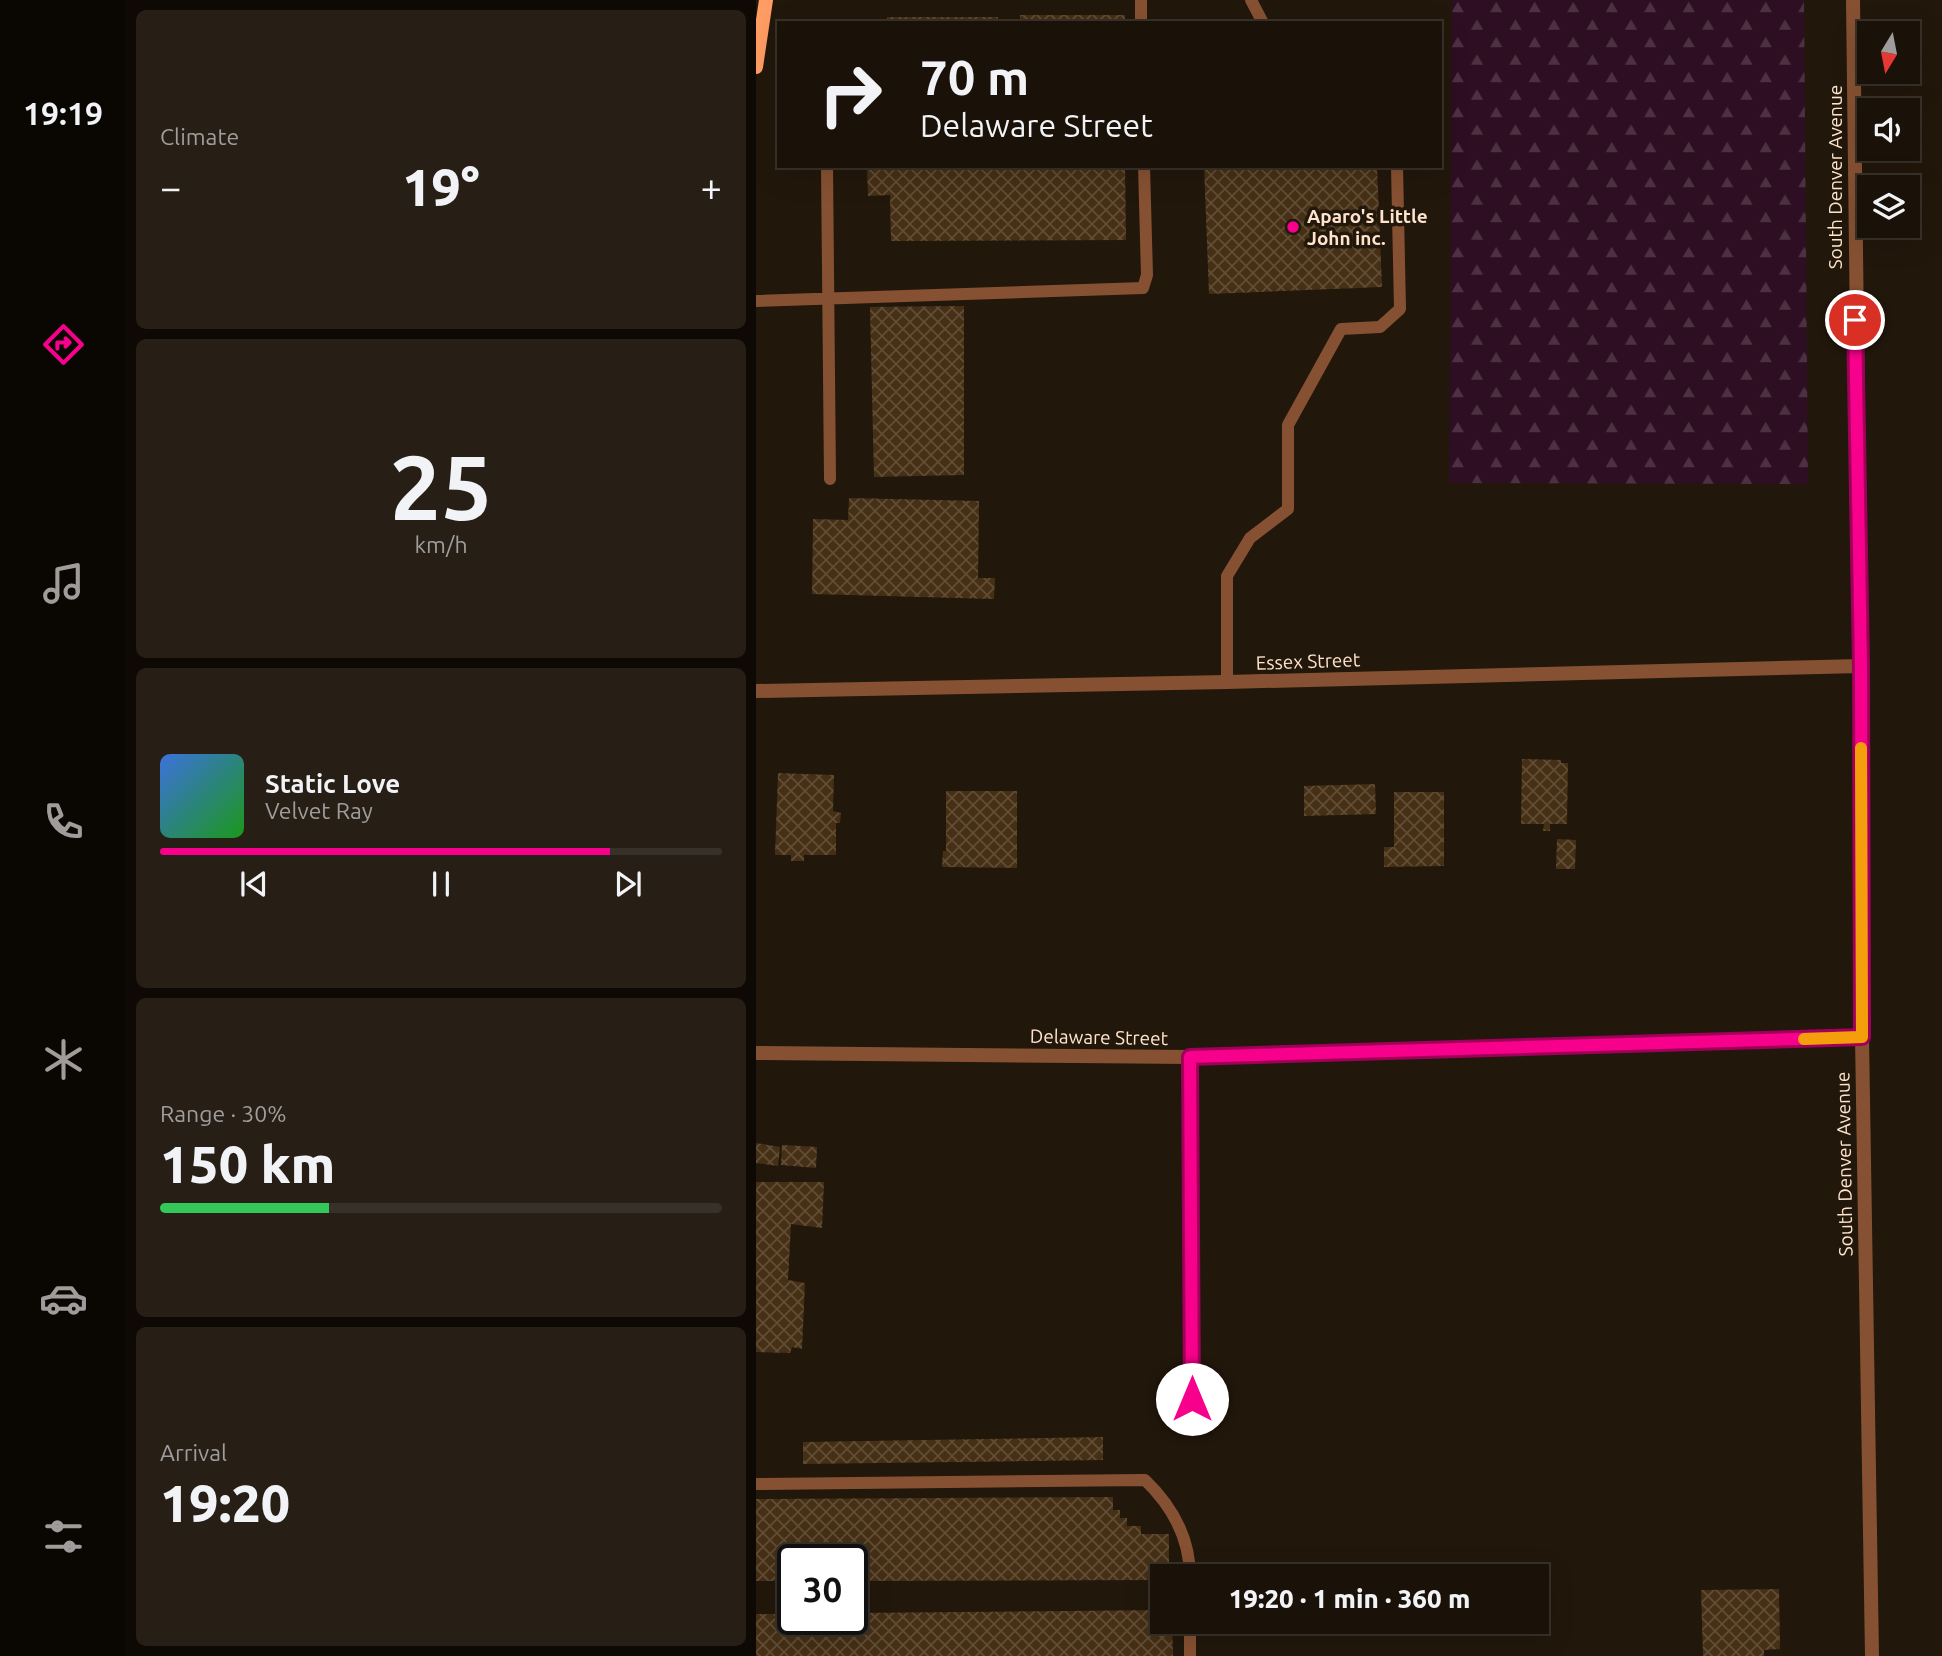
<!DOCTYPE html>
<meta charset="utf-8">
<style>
:root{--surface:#1a1108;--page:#271f16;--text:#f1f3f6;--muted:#9f9d9c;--line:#383129;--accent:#f7008b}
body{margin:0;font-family:Ubuntu,sans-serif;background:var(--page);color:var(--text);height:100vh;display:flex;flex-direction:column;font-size:26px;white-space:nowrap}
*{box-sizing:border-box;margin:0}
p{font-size:23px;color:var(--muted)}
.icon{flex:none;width:38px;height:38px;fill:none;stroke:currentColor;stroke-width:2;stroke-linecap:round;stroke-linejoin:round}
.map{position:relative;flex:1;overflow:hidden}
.panel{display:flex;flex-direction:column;gap:10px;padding:10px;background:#0e0904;width:630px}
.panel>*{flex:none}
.hud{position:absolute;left:21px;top:21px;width:665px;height:147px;border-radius:0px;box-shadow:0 7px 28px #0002,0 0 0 2px var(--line);background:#1a1108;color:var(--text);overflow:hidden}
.needle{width:46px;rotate:190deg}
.fabs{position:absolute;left:1101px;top:21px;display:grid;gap:14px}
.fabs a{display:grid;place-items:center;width:63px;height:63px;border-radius:0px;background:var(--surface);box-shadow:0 7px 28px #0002,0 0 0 2px var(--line);font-size:35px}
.speed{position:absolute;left:21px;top:1544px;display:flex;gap:14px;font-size:35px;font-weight:700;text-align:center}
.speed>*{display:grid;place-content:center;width:91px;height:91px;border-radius:50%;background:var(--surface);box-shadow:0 7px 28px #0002,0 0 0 2px var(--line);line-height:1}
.speed .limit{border:4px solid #111;border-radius:10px;background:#fff;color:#111}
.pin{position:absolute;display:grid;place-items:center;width:60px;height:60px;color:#fff;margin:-30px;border:4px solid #fff;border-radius:50%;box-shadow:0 2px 7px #0007}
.me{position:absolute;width:77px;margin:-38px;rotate:0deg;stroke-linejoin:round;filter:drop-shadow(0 0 5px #0008)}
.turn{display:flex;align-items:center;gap:24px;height:147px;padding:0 28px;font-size:32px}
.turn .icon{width:91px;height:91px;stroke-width:2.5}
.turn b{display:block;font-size:49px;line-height:60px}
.big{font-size:52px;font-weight:800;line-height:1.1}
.panel .widget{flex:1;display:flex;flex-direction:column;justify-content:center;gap:10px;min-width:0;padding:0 24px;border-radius:10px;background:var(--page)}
.panel .dial{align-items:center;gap:0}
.dial b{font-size:91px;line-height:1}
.song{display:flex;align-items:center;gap:21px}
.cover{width:84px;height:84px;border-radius:10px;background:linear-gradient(135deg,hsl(220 70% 55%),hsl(120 70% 35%))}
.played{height:7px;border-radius:4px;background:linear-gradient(90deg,var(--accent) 80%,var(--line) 80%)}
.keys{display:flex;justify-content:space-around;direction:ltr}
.heat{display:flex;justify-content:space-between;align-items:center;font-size:38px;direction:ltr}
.charge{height:10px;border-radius:5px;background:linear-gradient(90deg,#34c759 30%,var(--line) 0)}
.trip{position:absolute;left:394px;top:1564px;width:399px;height:70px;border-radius:0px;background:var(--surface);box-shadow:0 7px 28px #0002,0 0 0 2px var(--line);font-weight:800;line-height:70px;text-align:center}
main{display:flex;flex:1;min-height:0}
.tabs{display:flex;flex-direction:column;width:126px;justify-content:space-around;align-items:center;background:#0a0703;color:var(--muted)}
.tabs .icon{width:49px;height:49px}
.tabs .on{color:var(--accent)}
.tabs b{font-size:32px;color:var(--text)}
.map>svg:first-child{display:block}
.forest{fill:url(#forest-firs)}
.building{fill:url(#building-cross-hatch)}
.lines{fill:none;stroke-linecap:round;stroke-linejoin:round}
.lane{stroke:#865132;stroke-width:12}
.street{stroke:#865132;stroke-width:14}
.secondary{stroke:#ff9c63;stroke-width:14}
.route-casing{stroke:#a1005a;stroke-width:18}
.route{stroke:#f7008b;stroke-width:12}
.slow{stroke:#f59e0b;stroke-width:12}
.poi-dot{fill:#f7008b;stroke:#22170b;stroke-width:2.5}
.labels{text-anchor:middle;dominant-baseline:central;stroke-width:7;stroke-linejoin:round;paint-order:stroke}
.street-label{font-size:19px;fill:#ffe3cc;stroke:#22170b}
.poi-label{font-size:19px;font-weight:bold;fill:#ffe3cc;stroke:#22170b;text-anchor:start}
</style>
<main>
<nav class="tabs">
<b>19:19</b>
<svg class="icon on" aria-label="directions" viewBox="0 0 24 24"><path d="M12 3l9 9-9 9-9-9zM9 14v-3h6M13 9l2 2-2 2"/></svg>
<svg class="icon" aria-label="music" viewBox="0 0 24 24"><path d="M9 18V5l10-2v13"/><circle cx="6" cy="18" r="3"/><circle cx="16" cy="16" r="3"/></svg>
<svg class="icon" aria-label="phone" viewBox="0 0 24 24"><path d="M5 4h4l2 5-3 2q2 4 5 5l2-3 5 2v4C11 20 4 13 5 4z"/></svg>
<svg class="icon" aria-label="climate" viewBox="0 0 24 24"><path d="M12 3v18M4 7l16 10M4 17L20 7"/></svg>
<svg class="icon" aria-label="car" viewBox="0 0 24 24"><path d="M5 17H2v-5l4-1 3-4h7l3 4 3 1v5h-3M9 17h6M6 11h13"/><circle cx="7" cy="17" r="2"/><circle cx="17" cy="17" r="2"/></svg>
<svg class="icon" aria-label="filters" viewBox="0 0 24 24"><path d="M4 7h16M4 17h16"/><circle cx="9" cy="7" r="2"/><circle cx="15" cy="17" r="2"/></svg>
</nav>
<section class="panel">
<div class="widget"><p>Climate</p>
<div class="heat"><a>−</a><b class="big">19°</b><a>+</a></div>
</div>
<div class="widget dial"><b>25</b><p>km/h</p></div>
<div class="widget">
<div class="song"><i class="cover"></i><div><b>Static Love</b><p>Velvet Ray</p></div></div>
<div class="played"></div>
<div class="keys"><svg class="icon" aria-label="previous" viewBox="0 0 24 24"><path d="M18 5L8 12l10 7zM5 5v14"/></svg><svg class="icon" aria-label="pause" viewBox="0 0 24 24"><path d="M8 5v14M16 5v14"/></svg><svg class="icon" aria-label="next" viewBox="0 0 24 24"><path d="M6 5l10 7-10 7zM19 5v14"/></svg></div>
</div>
<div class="widget"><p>Range · 30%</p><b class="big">150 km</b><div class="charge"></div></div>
<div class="widget"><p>Arrival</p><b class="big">19:20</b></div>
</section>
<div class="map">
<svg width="1186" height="1656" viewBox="0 0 1186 1656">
<defs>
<pattern id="forest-firs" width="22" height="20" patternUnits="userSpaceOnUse" patternTransform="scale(1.75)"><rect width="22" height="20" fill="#2d0e23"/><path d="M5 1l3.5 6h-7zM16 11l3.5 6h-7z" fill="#4c3142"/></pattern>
<pattern id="building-cross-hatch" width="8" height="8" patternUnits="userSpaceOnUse" patternTransform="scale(1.75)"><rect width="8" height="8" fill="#452f15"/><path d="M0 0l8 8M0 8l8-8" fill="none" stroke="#614d36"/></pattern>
</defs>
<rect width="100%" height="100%" fill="#22170b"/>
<!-- forest -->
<path class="forest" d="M 696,0 L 1048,0 L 1052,484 L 693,483 Z"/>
<!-- building -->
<path class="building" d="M 264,15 L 369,15 L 369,23 L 264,23 Z
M 131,17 L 242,17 L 242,23 L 131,23 Z
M 131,166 L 369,166 L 370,240 L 135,241 L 134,195 L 112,196 L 111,168 Z
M 448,166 L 621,166 L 626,287 L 453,294 Z
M 208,306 L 208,475 L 118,477 L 114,307 Z
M 93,498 L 223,501 L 222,578 L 239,578 L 238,599 L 56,594 L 57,519 L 92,520 Z
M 766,759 L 805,760 L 805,763 L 812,763 L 811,824 L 794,824 L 794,831 L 787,831 L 788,824 L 765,824 Z
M 22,773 L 78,775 L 77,811 L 85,813 L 84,823 L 80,823 L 80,855 L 48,855 L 48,861 L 35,861 L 35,855 L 19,855 Z
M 619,784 L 620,814 L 548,816 L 548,786 Z
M 190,791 L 261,791 L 261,868 L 186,867 L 187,851 L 190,851 Z
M 638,792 L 688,792 L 688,866 L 628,867 L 628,847 L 638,847 Z
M 801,839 L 820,840 L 819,869 L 800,869 Z
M 0,1143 L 24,1147 L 22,1166 L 0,1163 Z
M 26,1145 L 61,1147 L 60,1168 L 25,1165 Z
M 0,1182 L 68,1182 L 66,1228 L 35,1224 L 32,1280 L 49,1283 L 46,1349 L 36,1347 L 34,1353 L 0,1352 Z
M 347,1437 L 347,1460 L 47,1464 L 47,1442 Z
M 357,1497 L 357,1510 L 364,1510 L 364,1518 L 371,1518 L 371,1526 L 385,1526 L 385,1534 L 413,1534 L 413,1577 L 406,1577 L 406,1580 L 96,1581 L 96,1559 L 37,1559 L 37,1581 L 0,1581 L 0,1499 Z
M 1023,1589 L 1024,1649 L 1008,1650 L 1008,1656 L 947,1656 L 945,1590 Z
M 406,1610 L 406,1622 L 416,1622 L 417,1656 L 0,1656 L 0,1614 L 37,1614 L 37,1619 L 96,1619 L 96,1613 Z"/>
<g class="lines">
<!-- lane -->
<path class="lane" d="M 385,0 L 385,23
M 495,0 L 507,23
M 71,166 L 74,479
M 0,301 L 387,288 L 391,275 L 388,166
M 471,682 L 471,576 L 494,538 L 532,509 L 532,425 L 585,329 L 624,327 L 644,309 L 641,166
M 0,1484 L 389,1480 C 416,1506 434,1539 434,1577
M 434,1622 L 434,1656"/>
<!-- street -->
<path class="street" d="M 1097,0 L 1105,666 L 1106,1037 L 1116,1656
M 0,691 L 471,682 L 1105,666
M 0,1053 L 434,1057 L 1106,1037
M 434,1057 L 437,1425"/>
<!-- secondary -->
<path class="secondary" d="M 0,67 L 10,0"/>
</g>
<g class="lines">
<!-- route casing -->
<g class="route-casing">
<path id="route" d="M 436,1399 L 434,1057 L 1106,1037 L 1105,666 L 1099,320"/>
</g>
<!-- route -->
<use href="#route" class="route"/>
<!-- slow -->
<path class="slow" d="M 1048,1039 L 1106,1037 L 1105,748"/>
</g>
<!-- markers -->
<circle class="poi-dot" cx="537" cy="227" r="7"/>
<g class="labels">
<!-- street labels -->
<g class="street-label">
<text transform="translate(1079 177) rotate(-90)">South Denver Avenue</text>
<text transform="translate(552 661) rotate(-2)">Essex Street</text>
<text transform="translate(343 1037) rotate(1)">Delaware Street</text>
<text transform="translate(1088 1164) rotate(-91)">South Denver Avenue</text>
</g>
<!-- poi labels -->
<g class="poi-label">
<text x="551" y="216">Aparo's Little<tspan x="551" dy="22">John inc.</tspan></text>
</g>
</g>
</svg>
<div class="fabs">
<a><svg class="needle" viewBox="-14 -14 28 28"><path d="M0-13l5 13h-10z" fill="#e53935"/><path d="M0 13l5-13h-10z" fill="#9f9d9c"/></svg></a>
<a><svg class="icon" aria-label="sound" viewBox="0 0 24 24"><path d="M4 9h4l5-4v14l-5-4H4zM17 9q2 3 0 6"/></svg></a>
<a><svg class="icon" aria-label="layers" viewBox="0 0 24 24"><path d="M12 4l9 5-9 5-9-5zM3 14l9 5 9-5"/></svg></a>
</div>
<div class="speed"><div class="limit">30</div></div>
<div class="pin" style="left:1099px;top:320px;background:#d93025"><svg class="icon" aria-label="arrive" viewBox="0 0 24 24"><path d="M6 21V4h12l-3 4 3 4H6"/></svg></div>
<svg class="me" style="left:436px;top:1399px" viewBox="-20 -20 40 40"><circle r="19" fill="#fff"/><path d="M0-13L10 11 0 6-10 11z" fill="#f7008b"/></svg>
<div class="trip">19:20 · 1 min · 360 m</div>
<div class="hud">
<div class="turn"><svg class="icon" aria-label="right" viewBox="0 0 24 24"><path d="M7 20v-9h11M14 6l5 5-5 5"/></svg><div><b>70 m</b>Delaware Street</div></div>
</div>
</div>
</main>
